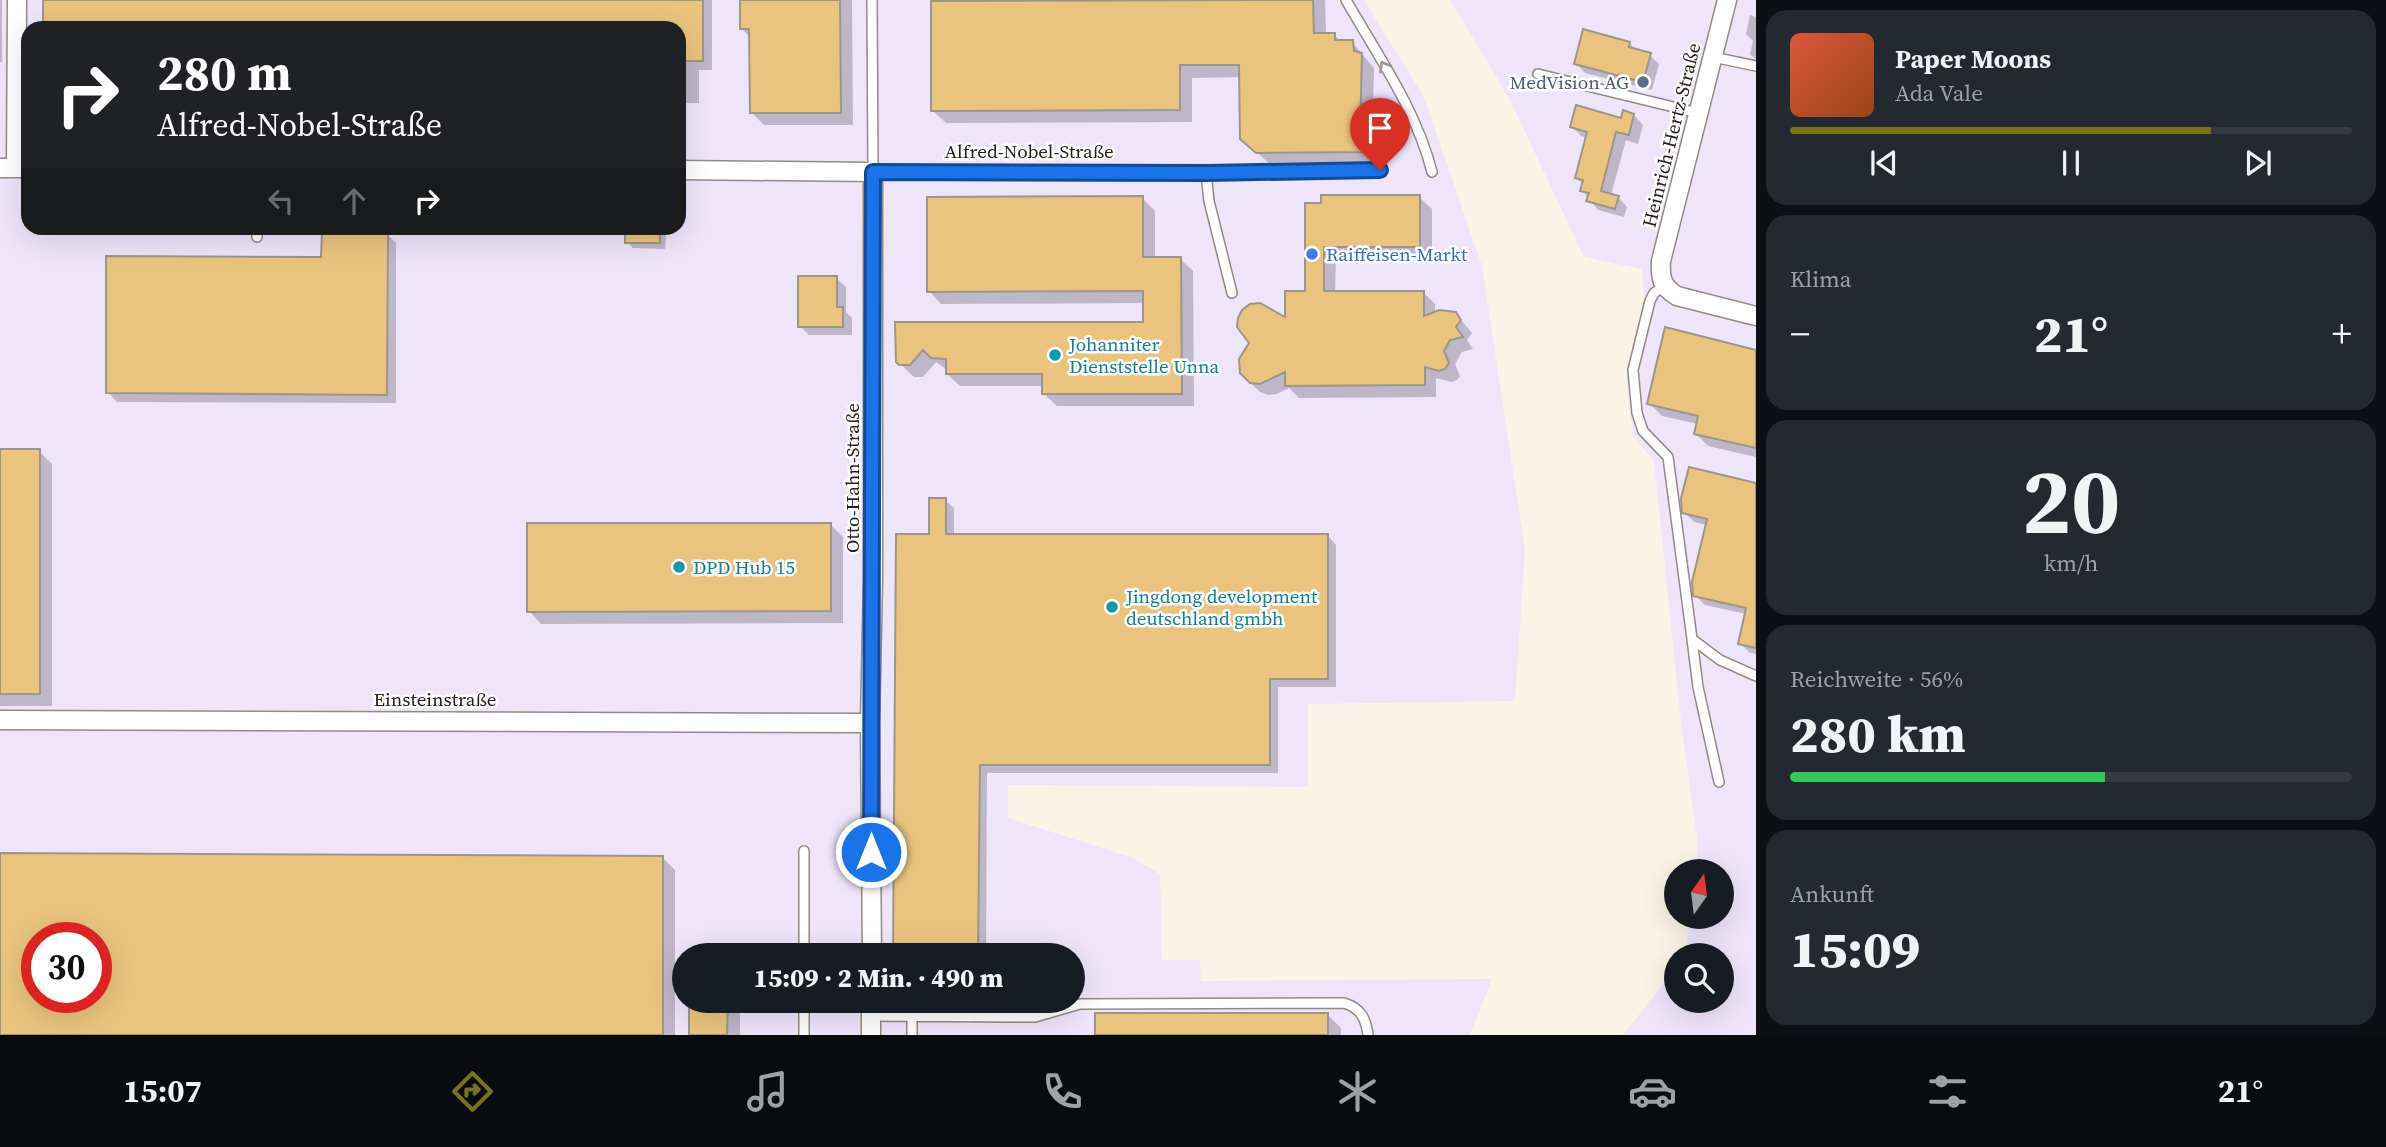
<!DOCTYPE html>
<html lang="de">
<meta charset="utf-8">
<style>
:root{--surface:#171b24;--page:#242831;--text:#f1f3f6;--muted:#9ea1a6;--line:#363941;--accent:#777317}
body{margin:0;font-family:"Source Serif 4",serif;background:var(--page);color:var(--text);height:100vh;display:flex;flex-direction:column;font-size:26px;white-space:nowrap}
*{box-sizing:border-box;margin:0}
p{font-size:23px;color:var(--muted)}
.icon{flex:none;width:38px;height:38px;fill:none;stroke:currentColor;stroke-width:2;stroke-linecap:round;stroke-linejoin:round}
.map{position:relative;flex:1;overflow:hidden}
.details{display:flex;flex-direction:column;gap:10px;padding:10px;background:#0d0f14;width:630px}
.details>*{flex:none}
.banner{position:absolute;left:21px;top:21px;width:665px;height:214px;border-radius:21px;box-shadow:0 7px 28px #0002;background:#202124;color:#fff;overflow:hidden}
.needle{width:46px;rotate:14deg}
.controls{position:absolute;left:1664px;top:859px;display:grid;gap:14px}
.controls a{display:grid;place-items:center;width:70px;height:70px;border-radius:50%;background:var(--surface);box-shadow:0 7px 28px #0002;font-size:35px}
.speed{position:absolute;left:21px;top:922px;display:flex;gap:14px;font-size:35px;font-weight:700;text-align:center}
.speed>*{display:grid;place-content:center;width:91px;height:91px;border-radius:50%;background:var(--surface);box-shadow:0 7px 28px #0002;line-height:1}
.speed .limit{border:10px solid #d22;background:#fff;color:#111}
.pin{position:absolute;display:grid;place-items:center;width:60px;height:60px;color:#fff;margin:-72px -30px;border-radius:50% 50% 50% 0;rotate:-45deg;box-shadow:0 0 7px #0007}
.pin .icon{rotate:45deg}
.me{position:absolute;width:77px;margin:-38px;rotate:0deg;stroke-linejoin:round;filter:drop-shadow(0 0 5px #0008)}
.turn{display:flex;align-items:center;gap:24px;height:147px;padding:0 21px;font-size:32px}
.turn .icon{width:91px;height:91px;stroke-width:2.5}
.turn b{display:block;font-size:49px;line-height:60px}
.lanes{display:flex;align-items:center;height:66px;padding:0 21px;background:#0003;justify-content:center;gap:35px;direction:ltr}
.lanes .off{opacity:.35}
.big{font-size:52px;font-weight:800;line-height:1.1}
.details .widget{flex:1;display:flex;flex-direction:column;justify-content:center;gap:10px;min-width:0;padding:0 24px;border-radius:21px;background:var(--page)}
.details .dial{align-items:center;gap:0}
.dial b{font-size:91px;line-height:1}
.song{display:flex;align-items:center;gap:21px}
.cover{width:84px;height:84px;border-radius:10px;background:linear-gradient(135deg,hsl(10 70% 55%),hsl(20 70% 35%))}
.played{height:7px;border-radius:4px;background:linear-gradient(90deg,var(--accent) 75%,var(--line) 75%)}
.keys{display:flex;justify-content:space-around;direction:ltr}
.heat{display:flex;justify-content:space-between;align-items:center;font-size:38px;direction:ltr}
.charge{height:10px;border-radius:5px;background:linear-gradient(90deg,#34c759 56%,var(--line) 0)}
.trip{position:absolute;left:672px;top:943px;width:413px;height:70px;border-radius:35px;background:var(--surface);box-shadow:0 7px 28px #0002;font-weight:800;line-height:70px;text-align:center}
.tab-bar{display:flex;height:112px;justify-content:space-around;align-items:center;background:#090b0e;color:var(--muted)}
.tab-bar .icon{width:49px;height:49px}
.tab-bar .selected{color:var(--accent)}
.tab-bar b{font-size:32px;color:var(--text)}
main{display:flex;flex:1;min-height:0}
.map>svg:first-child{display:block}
.industrial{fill:#eee5fb;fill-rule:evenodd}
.shadow{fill:#0003;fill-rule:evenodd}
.building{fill:#eac47e;stroke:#9c968a;stroke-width:2;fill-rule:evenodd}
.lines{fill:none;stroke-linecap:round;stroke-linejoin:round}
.service-casing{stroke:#928b80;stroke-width:12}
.minor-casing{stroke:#928b80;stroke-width:21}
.service{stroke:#fff;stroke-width:9}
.minor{stroke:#fff;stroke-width:18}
.oneway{stroke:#9c9b99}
.route-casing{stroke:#114b97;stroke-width:18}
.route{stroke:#1a73e8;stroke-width:12}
.service-dot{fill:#5c6f8a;stroke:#fff;stroke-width:2.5}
.shop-dot{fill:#3f7fe0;stroke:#fff;stroke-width:2.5}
.culture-dot{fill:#0f9aa8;stroke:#fff;stroke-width:2.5}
.labels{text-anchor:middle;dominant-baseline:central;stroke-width:5;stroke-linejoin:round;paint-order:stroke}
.service-label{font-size:19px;fill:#4e5e75;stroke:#fff;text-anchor:end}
.street-label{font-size:19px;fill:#24211d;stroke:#fff}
.shop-label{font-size:19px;fill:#366cbe;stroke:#fff;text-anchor:start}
.culture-label{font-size:19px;fill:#0d838f;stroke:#fff;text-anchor:start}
</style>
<main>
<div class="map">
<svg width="1756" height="1035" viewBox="0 0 1756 1035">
<rect width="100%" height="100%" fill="#faf3e6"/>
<!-- industrial -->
<path class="industrial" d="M 0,0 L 1364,0 L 1424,97 L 1482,266 L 1525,551 L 1515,701 L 1308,704 L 1308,787 L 1008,785 L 1008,818 L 1133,858 L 1160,874 L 1162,960 L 1200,960 L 1201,981 L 1492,979 L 1470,1035 L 0,1035 ZM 28,28 L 679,28 L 679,228 L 28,228 ZM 37,938 L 96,938 L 96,998 L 37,998 ZM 684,956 L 1073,956 L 1073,1001 L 684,1001 Z
M 1450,0 L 1756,0 L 1756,1035 L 1623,1035 L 1676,968 L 1676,1001 L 1722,1001 L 1722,956 L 1685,955 L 1690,917 L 1722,917 L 1722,872 L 1695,871 L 1698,846 L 1681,722 L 1654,461 L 1633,436 L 1626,376 L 1645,305 L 1642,269 L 1584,257 L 1509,98 Z"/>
<!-- shadow -->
<path class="shadow" d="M 0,0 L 2,0 L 2,62 L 0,62 Z
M 45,0 L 712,0 L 712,70 L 699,70 L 699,103 L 679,103 L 679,28 L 45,28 Z
M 742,0 L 852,0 L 853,125 L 764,125 L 751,112 L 751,38 L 742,29 Z
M 976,0 L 1325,0 L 1326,35 L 1334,35 L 1342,42 L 1352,42 L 1374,68 L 1372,142 L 1378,148 L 1378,164 L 1271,165 L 1255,151 L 1241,77 L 1192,78 L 1192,122 L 946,123 L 933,111 L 933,2 Z
M 1750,15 L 1756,17 L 1756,60 L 1750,54 L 1753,41 L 1746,34 Z
M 1629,43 L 1638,51 L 1650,55 L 1659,64 L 1652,90 L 1585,73 L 1576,63 Z
M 1634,115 L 1643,125 L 1638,144 L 1626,140 L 1611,195 L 1618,197 L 1627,207 L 1624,217 L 1598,210 L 1582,190 L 1583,185 L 1577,178 L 1587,138 L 1581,136 L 1572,126 L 1622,120 Z
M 1419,197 L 1432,209 L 1432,258 L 1336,258 L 1335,293 L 1423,292 L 1435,304 L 1435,313 L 1456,314 L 1472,333 L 1467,340 L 1473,349 L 1462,352 L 1455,364 L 1460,376 L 1457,380 L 1452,382 L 1436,378 L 1436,397 L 1299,398 L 1289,388 L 1277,394 L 1268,395 L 1260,392 L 1247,379 L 1307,293 L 1307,205 Z
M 1142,198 L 1155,211 L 1155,259 L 1180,259 L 1193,271 L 1194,406 L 1057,406 L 1044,394 L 1044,386 L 960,386 L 947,374 L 947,370 L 936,362 L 923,377 L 914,377 L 897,361 L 897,324 L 1145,324 L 1145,303 L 941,304 L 929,291 Z
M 660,229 L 666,236 L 665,249 L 633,248 L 627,242 Z
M 387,234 L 396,243 L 396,403 L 117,402 L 108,392 L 323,259 Z
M 836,278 L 846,287 L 846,312 L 852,318 L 852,335 L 809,335 L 800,326 Z
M 1756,352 L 1756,457 L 1708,446 L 1696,434 L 1698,424 L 1662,416 L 1649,403 Z
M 0,451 L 39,451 L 52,464 L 52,706 L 0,706 Z
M 1756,485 L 1756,654 L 1750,653 L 1740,643 L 1746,614 L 1705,605 L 1695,595 L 1707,525 L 1694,522 L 1684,512 Z
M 945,500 L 954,508 L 954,536 L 1328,536 L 1336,545 L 1336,687 L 1278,687 L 1278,773 L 987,773 L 986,956 L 897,956 L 895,954 L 931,536 Z
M 830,524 L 843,537 L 843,623 L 541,624 L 529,611 Z
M 0,855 L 662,857 L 675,870 L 675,1035 L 0,1035 ZM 37,938 L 96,938 L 96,998 L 37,998 Z
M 691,1001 L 740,1001 L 740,1035 L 690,1035 Z
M 1328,1015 L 1341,1028 L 1341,1035 L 1097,1035 Z"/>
<!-- building -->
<path class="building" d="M 43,0 L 703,0 L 703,61 L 679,61 L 679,28 L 43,28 Z
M 740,0 L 840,0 L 841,113 L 750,113 L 749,29 L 740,29 Z
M 1313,0 L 1314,33 L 1335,33 L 1335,40 L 1353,40 L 1354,51 L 1362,53 L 1360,134 L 1366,133 L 1366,152 L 1256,153 L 1240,139 L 1239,65 L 1180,65 L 1180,110 L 931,111 L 931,1 Z
M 1583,29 L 1630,42 L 1629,47 L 1651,53 L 1643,82 L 1574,64 Z
M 1576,105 L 1621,118 L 1623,110 L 1634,114 L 1629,135 L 1616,132 L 1601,191 L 1619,196 L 1615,209 L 1586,201 L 1589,193 L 1580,191 L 1583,180 L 1575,178 L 1587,132 L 1570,127 Z
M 1321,195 L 1420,195 L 1420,247 L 1324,247 L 1324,291 L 1424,291 L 1424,316 L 1439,310 L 1456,312 L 1461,320 L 1456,327 L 1463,337 L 1450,340 L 1444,351 L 1449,363 L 1445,369 L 1439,371 L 1425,367 L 1425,385 L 1285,386 L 1285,372 L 1260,384 L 1250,383 L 1240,373 L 1239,359 L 1249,343 L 1237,327 L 1238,318 L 1242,310 L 1250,304 L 1260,303 L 1285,317 L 1285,291 L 1305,291 L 1305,203 L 1321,203 Z
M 1143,196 L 1143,257 L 1181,257 L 1182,394 L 1042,394 L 1042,374 L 946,374 L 946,359 L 931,358 L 923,350 L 910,365 L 899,365 L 896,362 L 895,322 L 1143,322 L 1143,291 L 927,292 L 927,197 Z
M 625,228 L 660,228 L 660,243 L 625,243 Z
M 322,231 L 388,232 L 387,395 L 106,393 L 106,256 L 321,257 Z
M 798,276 L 837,276 L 837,307 L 843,307 L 843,327 L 798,327 Z
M 1665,327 L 1756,350 L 1756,448 L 1694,434 L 1698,416 L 1647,404 Z
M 0,449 L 40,449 L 40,694 L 0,694 Z
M 1689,467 L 1756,483 L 1756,648 L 1738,644 L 1746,608 L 1693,596 L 1692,582 L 1707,519 L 1682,513 L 1681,498 Z
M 929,498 L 946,498 L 946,534 L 1328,534 L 1328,679 L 1270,679 L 1270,765 L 980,765 L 978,955 L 893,955 L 896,534 L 929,534 Z
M 527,523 L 831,523 L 831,611 L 527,612 Z
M 0,853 L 663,856 L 663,1035 L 0,1035 ZM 37,938 L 96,938 L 96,998 L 37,998 Z
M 689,1001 L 728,1001 L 727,1035 L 689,1035 Z
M 1095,1013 L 1328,1013 L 1328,1035 L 1095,1035 Z"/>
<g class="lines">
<!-- service casing -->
<g class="service-casing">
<path id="service" d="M 872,0 L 873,172 L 1206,173 L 1379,170
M 1346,0 C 1378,56 1416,109 1432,172
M 1713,57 L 1756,66
M 1538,74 L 1698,113
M 1206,173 L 1209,201 L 1232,293
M 257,237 L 257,228
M 1665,286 L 1654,293 L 1650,301 L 1633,370 L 1637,413 L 1643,431 L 1668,457 L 1692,639 L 1720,660 L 1756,676
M 1692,639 L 1698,687 L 1719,782
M 804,956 L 804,851
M 804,1001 L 804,1035
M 970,1001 L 970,1017
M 871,1016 L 1035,1017 L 1080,1004 L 1344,1003 C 1361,1008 1366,1019 1368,1035
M 912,1035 L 912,1018"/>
</g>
<!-- minor casing -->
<g class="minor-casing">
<path id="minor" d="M 1727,0 L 1661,261 C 1660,278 1662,287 1677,296 L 1756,316
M 0,168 L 28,168
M 16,168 L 17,0
M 679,170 L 873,172 L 873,578 L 870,723 L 872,956
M 0,720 L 870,723
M 871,1035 L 871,1001"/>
</g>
<!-- service -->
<use href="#service" class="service"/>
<!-- minor -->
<use href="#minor" class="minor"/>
</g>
<!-- one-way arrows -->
<defs><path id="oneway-chevron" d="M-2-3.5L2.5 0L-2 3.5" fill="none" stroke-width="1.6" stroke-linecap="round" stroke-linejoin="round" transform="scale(1.75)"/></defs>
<use class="oneway" href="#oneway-chevron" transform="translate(1384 66) rotate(-120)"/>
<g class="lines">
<!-- route casing -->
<g class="route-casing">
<path id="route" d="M 871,852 L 873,172 L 1206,173 L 1380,170"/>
</g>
<!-- route -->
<use href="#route" class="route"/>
</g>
<!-- markers -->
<circle class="service-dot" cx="1643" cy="82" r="7"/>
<circle class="shop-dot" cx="1312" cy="254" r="7"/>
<g class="culture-dot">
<circle cx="1055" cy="355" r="7"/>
<circle cx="679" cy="567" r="7"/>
<circle cx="1112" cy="607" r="7"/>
</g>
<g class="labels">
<!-- service labels -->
<g class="service-label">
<text x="1629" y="82">MedVision AG</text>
</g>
<!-- street labels -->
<g class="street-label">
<text transform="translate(1671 135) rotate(-76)">Heinrich-Hertz-Straße</text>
<text x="1029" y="151">Alfred-Nobel-Straße</text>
<text transform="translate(852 478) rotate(-90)">Otto-Hahn-Straße</text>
<text x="435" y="699">Einsteinstraße</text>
</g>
<!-- shop labels -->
<g class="shop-label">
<text x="1326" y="254">Raiffeisen-Markt</text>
</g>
<!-- culture labels -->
<g class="culture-label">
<text x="1069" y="344">Johanniter<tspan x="1069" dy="22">Dienststelle Unna</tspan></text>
<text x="693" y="567">DPD Hub 15</text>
<text x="1126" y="596">Jingdong development<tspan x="1126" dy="22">deutschland gmbh</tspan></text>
</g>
</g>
</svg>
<div class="controls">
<a><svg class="needle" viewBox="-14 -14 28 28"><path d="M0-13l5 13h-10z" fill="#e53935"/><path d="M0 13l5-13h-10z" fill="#9ea1a6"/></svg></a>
<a><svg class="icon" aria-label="search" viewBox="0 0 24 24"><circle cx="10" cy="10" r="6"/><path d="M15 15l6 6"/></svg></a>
</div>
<div class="speed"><div class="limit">30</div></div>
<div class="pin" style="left:1380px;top:170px;background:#d93025"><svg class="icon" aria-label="arrive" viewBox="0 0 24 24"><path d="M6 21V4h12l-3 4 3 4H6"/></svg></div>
<svg class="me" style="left:871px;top:852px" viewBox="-20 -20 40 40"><circle r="17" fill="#1a73e8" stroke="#fff" stroke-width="3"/><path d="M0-11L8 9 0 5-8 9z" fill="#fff"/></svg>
<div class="trip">15:09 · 2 Min. · 490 m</div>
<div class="banner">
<div class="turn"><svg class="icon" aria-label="right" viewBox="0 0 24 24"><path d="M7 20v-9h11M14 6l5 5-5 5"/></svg><div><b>280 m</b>Alfred-Nobel-Straße</div></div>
<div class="lanes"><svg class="icon off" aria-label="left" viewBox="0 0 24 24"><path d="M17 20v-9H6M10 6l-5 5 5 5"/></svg><svg class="icon off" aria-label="ahead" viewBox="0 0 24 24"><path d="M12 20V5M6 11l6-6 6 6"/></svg><svg class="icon" aria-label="right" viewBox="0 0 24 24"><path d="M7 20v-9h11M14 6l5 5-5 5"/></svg></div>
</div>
</div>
<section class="details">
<div class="widget">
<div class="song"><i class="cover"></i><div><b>Paper Moons</b><p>Ada Vale</p></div></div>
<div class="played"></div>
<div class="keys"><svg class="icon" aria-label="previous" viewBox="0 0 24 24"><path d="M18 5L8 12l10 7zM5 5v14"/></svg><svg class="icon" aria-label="pause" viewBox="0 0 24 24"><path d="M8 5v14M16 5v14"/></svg><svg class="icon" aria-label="next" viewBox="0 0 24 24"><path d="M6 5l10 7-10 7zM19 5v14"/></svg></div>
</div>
<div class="widget"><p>Klima</p>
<div class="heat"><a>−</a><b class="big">21°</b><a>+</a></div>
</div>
<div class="widget dial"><b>20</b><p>km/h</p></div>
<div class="widget"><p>Reichweite · 56%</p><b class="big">280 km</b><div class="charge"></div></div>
<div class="widget"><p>Ankunft</p><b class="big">15:09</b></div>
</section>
</main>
<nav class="tab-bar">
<b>15:07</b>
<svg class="icon selected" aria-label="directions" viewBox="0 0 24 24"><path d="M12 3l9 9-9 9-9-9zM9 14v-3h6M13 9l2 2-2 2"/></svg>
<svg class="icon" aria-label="music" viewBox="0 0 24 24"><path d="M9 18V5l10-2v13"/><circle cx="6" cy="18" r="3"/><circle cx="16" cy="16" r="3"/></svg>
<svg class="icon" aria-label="phone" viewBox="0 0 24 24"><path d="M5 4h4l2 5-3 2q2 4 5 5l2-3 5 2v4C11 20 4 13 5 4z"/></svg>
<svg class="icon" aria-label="climate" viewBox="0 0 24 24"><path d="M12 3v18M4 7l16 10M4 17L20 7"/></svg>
<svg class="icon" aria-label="car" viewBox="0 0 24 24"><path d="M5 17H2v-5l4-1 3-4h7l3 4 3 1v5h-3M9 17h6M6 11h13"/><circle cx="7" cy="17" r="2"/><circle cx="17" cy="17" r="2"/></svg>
<svg class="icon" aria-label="filters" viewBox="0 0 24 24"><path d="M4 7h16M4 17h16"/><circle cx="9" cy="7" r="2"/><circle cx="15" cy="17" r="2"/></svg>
<b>21°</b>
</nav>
